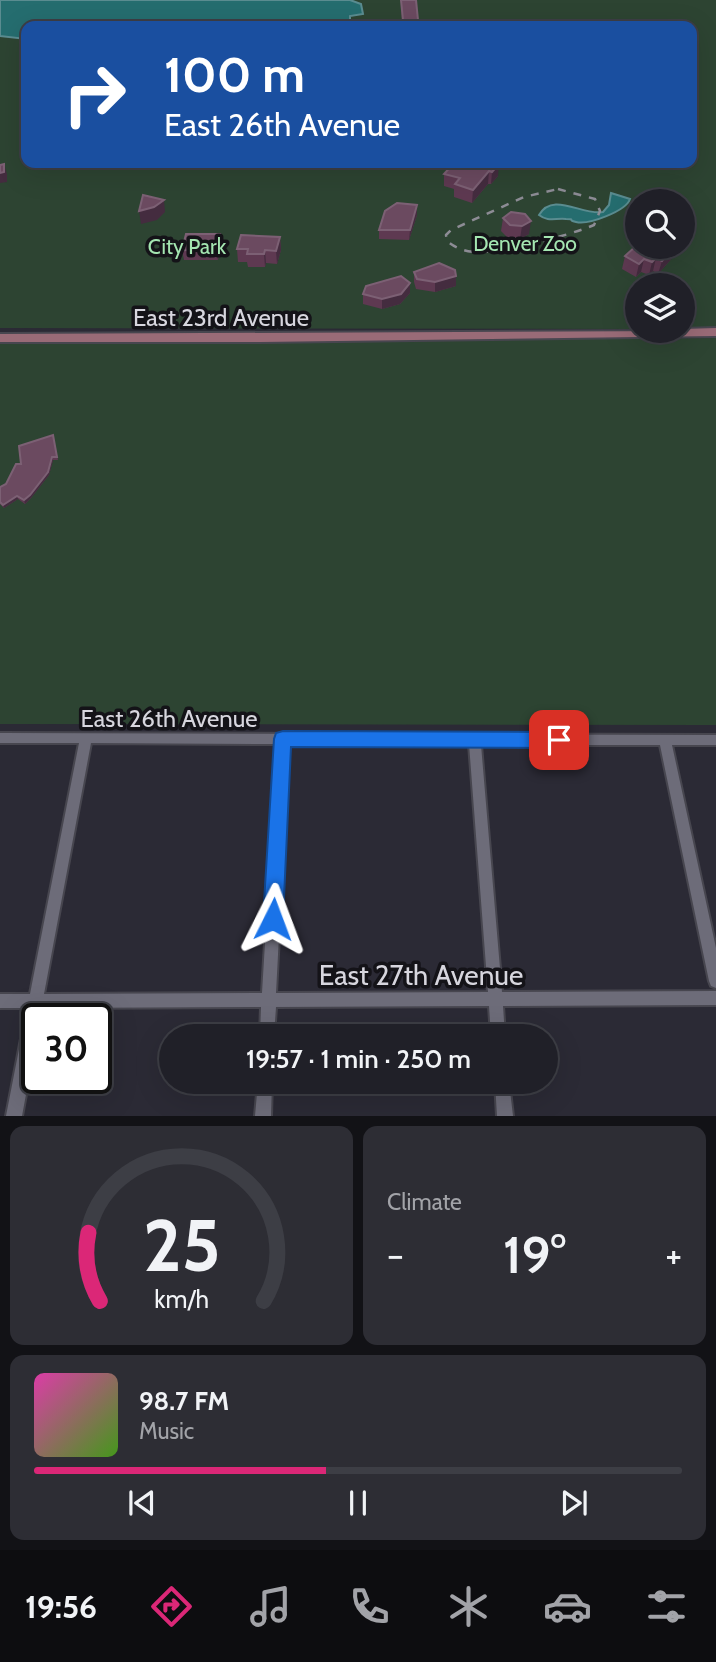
<!DOCTYPE html>
<meta charset="utf-8">
<style>
:root{--surface:#202028;--page:#2d2d34;--text:#f1f3f6;--muted:#a2a3a8;--line:#3d3e45;--accent:#db2777}
body{margin:0;font-family:Cabin,sans-serif;background:var(--page);color:var(--text);height:100vh;display:flex;flex-direction:column;font-size:26px;white-space:nowrap}
*{box-sizing:border-box;margin:0}
p{font-size:23px;color:var(--muted)}
.icon{flex:none;width:38px;height:38px;fill:none;stroke:currentColor;stroke-width:2;stroke-linecap:round;stroke-linejoin:round}
.map{position:relative;height:1116px;overflow:hidden}
.side{display:flex;flex-direction:column;gap:10px;padding:10px;background:#121216;flex:1}
.side>*{flex:none}
.hud{position:absolute;left:21px;top:21px;width:676px;height:147px;border-radius:14px;box-shadow:0 7px 28px #0002,0 0 0 2px var(--line);background:#1a4fa0;color:#fff;overflow:hidden}
.fabs{position:absolute;left:625px;top:189px;display:grid;gap:14px}
.fabs a{display:grid;place-items:center;width:70px;height:70px;border-radius:50%;background:var(--surface);box-shadow:0 7px 28px #0002,0 0 0 2px var(--line);font-size:35px}
.speed{position:absolute;left:21px;top:1003px;display:flex;gap:14px;font-size:35px;font-weight:700;text-align:center}
.speed>*{display:grid;place-content:center;width:91px;height:91px;border-radius:50%;background:var(--surface);box-shadow:0 7px 28px #0002,0 0 0 2px var(--line);line-height:1}
.speed .limit{border:4px solid #111;border-radius:10px;background:#fff;color:#111}
.pin{position:absolute;display:grid;place-items:center;width:60px;height:60px;color:#fff;margin:-30px;border-radius:14px;box-shadow:0 4px 10px #0006}
.me{position:absolute;width:77px;margin:-38px;rotate:3deg;stroke-linejoin:round;filter:drop-shadow(0 0 5px #0008)}
.turn{display:flex;align-items:center;gap:24px;height:147px;padding:0 28px;font-size:32px}
.turn .icon{width:91px;height:91px;stroke-width:2.5}
.turn b{display:block;font-size:49px;line-height:60px}
.big{font-size:52px;font-weight:600;line-height:1.1}
.side .tile{flex:1;display:flex;flex-direction:column;justify-content:center;gap:10px;min-width:0;padding:0 24px;border-radius:14px;background:var(--page)}
.side .dial{align-items:center;gap:0}
.dial svg{height:182px;overflow:visible;fill:none;stroke:var(--line);stroke-width:7;stroke-linecap:round;text-anchor:middle}
.dial text{fill:var(--text);stroke:none}
.song{display:flex;align-items:center;gap:21px}
.cover{width:84px;height:84px;border-radius:10px;background:linear-gradient(135deg,hsl(320 70% 55%),hsl(100 70% 35%))}
.played{height:7px;border-radius:4px;background:linear-gradient(90deg,var(--accent) 45%,var(--line) 45%)}
.keys{display:flex;justify-content:space-around;direction:ltr}
.heat{display:flex;justify-content:space-between;align-items:center;font-size:38px;direction:ltr}
.side .tiles{flex:1;display:grid;gap:10px;grid-template-columns:1fr 1fr}
.tile:last-child{grid-column:span 2}
.trip{position:absolute;left:159px;top:1024px;width:399px;height:70px;border-radius:35px;background:var(--surface);box-shadow:0 7px 28px #0002,0 0 0 2px var(--line);font-weight:600;line-height:70px;text-align:center}
.menu{display:flex;height:112px;justify-content:space-around;align-items:center;background:#0d0d10;color:var(--muted)}
.menu .icon{width:49px;height:49px}
.menu .active{color:var(--accent)}
.menu b{font-size:32px;color:var(--text)}
.map>svg:first-child{display:block}
.green{fill:#2d4432;fill-rule:evenodd}
.water{fill:#256d6f;stroke:#5a8c90;stroke-width:2}
.lines{fill:none;stroke-linecap:round;stroke-linejoin:round}
.minor-casing{stroke:#47464f;stroke-width:4}
.major-casing{stroke:#47464f;stroke-width:4}
.minor{fill:#6d6c79;fill-rule:evenodd}
.major{fill:#996b77;fill-rule:evenodd}
.rail{stroke:#8d8c95;stroke-width:2.5;stroke-dasharray:8 8;stroke-linecap:butt}
.wall{fill:#5e3951}
.shaded-wall{fill:#442c3f}
.building{fill:#6b4a60;stroke:#7c6074;stroke-width:2}
.route{fill:#1a73e8;stroke:#114b97;stroke-width:2}
.labels{text-anchor:middle;dominant-baseline:central;stroke-width:7;stroke-linejoin:round;paint-order:stroke}
.far-park-label{font-size:21px;fill:#a4e6b1;stroke:#141318}
.street-label{font-size:24px;fill:#d7d6de;stroke:#141318}
.near-street-label{font-size:28px;fill:#d7d6de;stroke:#141318}
</style>
<div class="map">
<svg width="716" height="1116" viewBox="0 0 716 1116">
<rect width="100%" height="100%" fill="#2b2a35"/>
<!-- green -->
<path class="green" d="M 0,0 L 716,0 L 716,327 L 683,328 L 682,285 L 637,285 L 637,329 L 0,328 ZM 26,26 L 691,26 L 691,163 L 26,163 ZM 637,201 L 682,201 L 682,247 L 637,247 Z
M 716,338 L 716,725 L 0,724 L 0,343 Z"/>
<!-- water -->
<path class="water" d="M 0,0 L 350,0 L 361,4 L 363,14 L 350,16 L 350,23 L 363,26 L 26,26 L 26,39 L 0,36 Z
M 611,193 L 630,199 C 626,211 589,225 576,222 C 566,220 577,219 566,219 C 555,218 548,222 539,215 C 553,191 582,216 603,212 L 609,205 Z"/>
<g class="lines">
<!-- minor casing -->
<g class="minor-casing">
<path id="minor" d="M 0,733 L 716,735 L 716,745 L 672,745 L 716,948 L 716,988 L 711,986 L 709,981 L 660,745 L 481,745 L 502,992 L 716,991 L 716,1005 L 503,1006 L 505,1036 L 491,1036 L 489,1006 L 276,1007 L 274,1036 L 260,1036 L 261,1007 L 42,1008 L 40,1018 L 37,1018 L 37,1035 L 22,1116 L 6,1116 L 27,1008 L 0,1008 L 0,994 L 30,994 L 79,743 L 0,743 ZM 91,743 L 277,744 L 262,993 L 44,994 ZM 289,744 L 469,744 L 488,992 L 276,993 Z
M 258,1082 L 272,1082 L 271,1116 L 255,1116 Z
M 495,1082 L 509,1082 L 513,1116 L 497,1116 Z"/>
</g>
<!-- major casing -->
<g class="major-casing">
<path id="major" d="M 716,328 L 716,336 L 261,342 L 0,342 L 0,334 L 682,331 L 682,329 Z"/>
</g>
<!-- minor -->
<use href="#minor" class="minor"/>
<!-- major -->
<use href="#major" class="major"/>
<!-- rail -->
<path class="rail" d="M 558,189 L 595,199 L 600,211 L 594,225 C 568,236 505,252 477,252 C 466,252 455,248 447,241 L 446,235 L 451,230 L 524,197 Z"/>
</g>
<!-- wall -->
<path class="wall" d="M 401,0 L 418,20 L 417,26 L 402,26 Z
M 494,163 L 498,176 L 491,184 L 488,184 L 472,203 L 454,197 L 454,189 L 444,186 L 444,174 Z
M 511,212 L 529,234 L 520,239 L 508,238 L 501,231 L 503,218 Z
M 417,215 L 409,240 L 379,239 L 379,230 Z
M 220,234 L 221,244 L 218,260 L 184,260 L 182,250 Z
M 280,237 L 281,250 L 277,264 L 266,263 L 265,267 L 248,267 L 247,262 L 238,262 L 237,249 Z
M 637,247 L 682,247 L 658,274 L 653,271 L 649,275 L 641,272 L 636,277 L 622,269 L 625,256 Z
M 414,272 L 456,276 L 456,286 L 435,292 L 416,289 L 414,282 Z
M 410,293 L 400,304 L 382,309 L 363,304 L 363,294 Z
M 53,435 L 58,460 L 53,460 L 49,475 L 31,498 L 25,504 L 18,499 L 4,508 L 0,504 L 0,487 L 6,484 L 21,464 Z"/>
<!-- shaded-wall -->
<path class="shaded-wall" d="M 4,164 L 7,174 L 7,182 L 0,183 L 0,173 Z
M 499,164 L 498,176 L 491,184 L 492,172 Z
M 489,171 L 488,184 L 472,203 L 473,190 Z
M 164,200 L 165,212 L 157,220 L 141,224 L 139,211 Z
M 417,205 L 417,215 L 409,240 L 410,230 Z
M 531,221 L 529,234 L 520,239 L 522,226 Z
M 689,230 L 686,243 L 682,246 L 682,237 Z
M 220,234 L 221,244 L 218,260 L 216,251 Z
M 280,237 L 281,250 L 277,264 L 276,251 Z
M 674,247 L 682,247 L 658,274 L 662,261 Z
M 265,250 L 266,263 L 265,267 L 264,254 Z
M 656,258 L 653,271 L 649,275 L 652,262 Z
M 644,259 L 641,272 L 636,277 L 639,264 Z
M 456,276 L 456,286 L 435,292 L 435,282 Z
M 410,283 L 410,293 L 400,304 L 382,309 L 382,299 Z
M 52,457 L 53,460 L 49,475 L 31,498 L 25,504 L 24,500 Z
M 17,496 L 18,499 L 4,508 L 3,505 Z"/>
<!-- building -->
<path class="building" d="M 401,0 L 416,0 L 418,20 L 403,20 Z
M 454,163 L 494,163 L 499,164 L 492,172 L 489,171 L 473,190 L 455,184 L 460,178 L 444,174 Z
M 4,164 L 4,172 L 0,173 L 0,165 Z
M 143,195 L 164,200 L 154,207 L 139,211 Z
M 397,203 L 417,205 L 410,230 L 379,230 L 385,211 Z
M 511,212 L 525,214 L 531,221 L 522,226 L 510,225 L 503,218 Z
M 682,222 L 689,230 L 682,237 Z
M 186,234 L 220,234 L 216,251 L 182,250 Z
M 241,235 L 280,237 L 276,251 L 265,250 L 264,254 L 247,254 L 248,249 L 237,249 Z
M 637,245 L 637,247 L 674,247 L 662,261 L 656,258 L 652,262 L 644,259 L 639,264 L 625,256 Z
M 439,263 L 455,270 L 456,276 L 435,282 L 417,279 L 414,272 Z
M 401,276 L 410,283 L 401,294 L 382,299 L 363,294 L 366,286 Z
M 53,435 L 57,457 L 52,457 L 48,472 L 30,495 L 24,500 L 17,496 L 3,505 L 0,502 L 0,487 L 6,484 L 16,464 L 21,464 L 19,446 Z"/>
<!-- route -->
<path class="route" d="M 283,731 L 559,732 L 565,734 L 568,740 L 565,745 L 559,748 L 291,747 L 283,919 L 280,926 L 273,929 L 266,926 L 263,919 L 274,739 L 276,733 Z"/>
<g class="labels">
<!-- far-park labels -->
<g class="far-park-label">
<text x="525" y="243">Denver Zoo</text>
<text x="187" y="246">City Park</text>
</g>
<!-- street labels -->
<g class="street-label">
<text x="221" y="317">East 23rd Avenue</text>
<text x="169" y="718">East 26th Avenue</text>
</g>
<!-- near-street labels -->
<g class="near-street-label">
<text x="421" y="975">East 27th Avenue</text>
</g>
</g>
</svg>
<div class="fabs">
<a><svg class="icon" aria-label="search" viewBox="0 0 24 24"><circle cx="10" cy="10" r="6"/><path d="M15 15l6 6"/></svg></a>
<a><svg class="icon" aria-label="layers" viewBox="0 0 24 24"><path d="M12 4l9 5-9 5-9-5zM3 14l9 5 9-5"/></svg></a>
</div>
<div class="speed"><div class="limit">30</div></div>
<div class="pin" style="left:559px;top:740px;background:#d93025"><svg class="icon" aria-label="arrive" viewBox="0 0 24 24"><path d="M6 21V4h12l-3 4 3 4H6"/></svg></div>
<svg class="me" style="left:273px;top:919px" viewBox="-20 -20 40 40"><path d="M0-17L14 15 0 8-14 15z" fill="#1a73e8" stroke="#fff" stroke-width="4"/></svg>
<div class="trip">19:57 · 1 min · 250 m</div>
<div class="hud">
<div class="turn"><svg class="icon" aria-label="right" viewBox="0 0 24 24"><path d="M7 20v-9h11M14 6l5 5-5 5"/></svg><div><b>100 m</b>East 26th Avenue</div></div>
</div>
</div>
<section class="side">
<div class="tiles">
<div class="tile dial"><svg viewBox="0 0 100 80">
<path d="M14 69A42 42 0 1 1 86 69"/>
<path d="M14 69A42 42 0 0 1 9 39" stroke="#db2777"/>
<text x="50" y="56" font-size="32" font-weight="700">25</text>
<text x="50" y="72" font-size="11">km/h</text>
</svg></div>
<div class="tile"><p>Climate</p>
<div class="heat"><a>−</a><b class="big">19°</b><a>+</a></div>
</div>
<div class="tile">
<div class="song"><i class="cover"></i><div><b>98.7 FM</b><p>Music</p></div></div>
<div class="played"></div>
<div class="keys"><svg class="icon" aria-label="previous" viewBox="0 0 24 24"><path d="M18 5L8 12l10 7zM5 5v14"/></svg><svg class="icon" aria-label="pause" viewBox="0 0 24 24"><path d="M8 5v14M16 5v14"/></svg><svg class="icon" aria-label="next" viewBox="0 0 24 24"><path d="M6 5l10 7-10 7zM19 5v14"/></svg></div>
</div>
</div>
</section>
<nav class="menu">
<b>19:56</b>
<svg class="icon active" aria-label="directions" viewBox="0 0 24 24"><path d="M12 3l9 9-9 9-9-9zM9 14v-3h6M13 9l2 2-2 2"/></svg>
<svg class="icon" aria-label="music" viewBox="0 0 24 24"><path d="M9 18V5l10-2v13"/><circle cx="6" cy="18" r="3"/><circle cx="16" cy="16" r="3"/></svg>
<svg class="icon" aria-label="phone" viewBox="0 0 24 24"><path d="M5 4h4l2 5-3 2q2 4 5 5l2-3 5 2v4C11 20 4 13 5 4z"/></svg>
<svg class="icon" aria-label="climate" viewBox="0 0 24 24"><path d="M12 3v18M4 7l16 10M4 17L20 7"/></svg>
<svg class="icon" aria-label="car" viewBox="0 0 24 24"><path d="M5 17H2v-5l4-1 3-4h7l3 4 3 1v5h-3M9 17h6M6 11h13"/><circle cx="7" cy="17" r="2"/><circle cx="17" cy="17" r="2"/></svg>
<svg class="icon" aria-label="filters" viewBox="0 0 24 24"><path d="M4 7h16M4 17h16"/><circle cx="9" cy="7" r="2"/><circle cx="15" cy="17" r="2"/></svg>
</nav>
